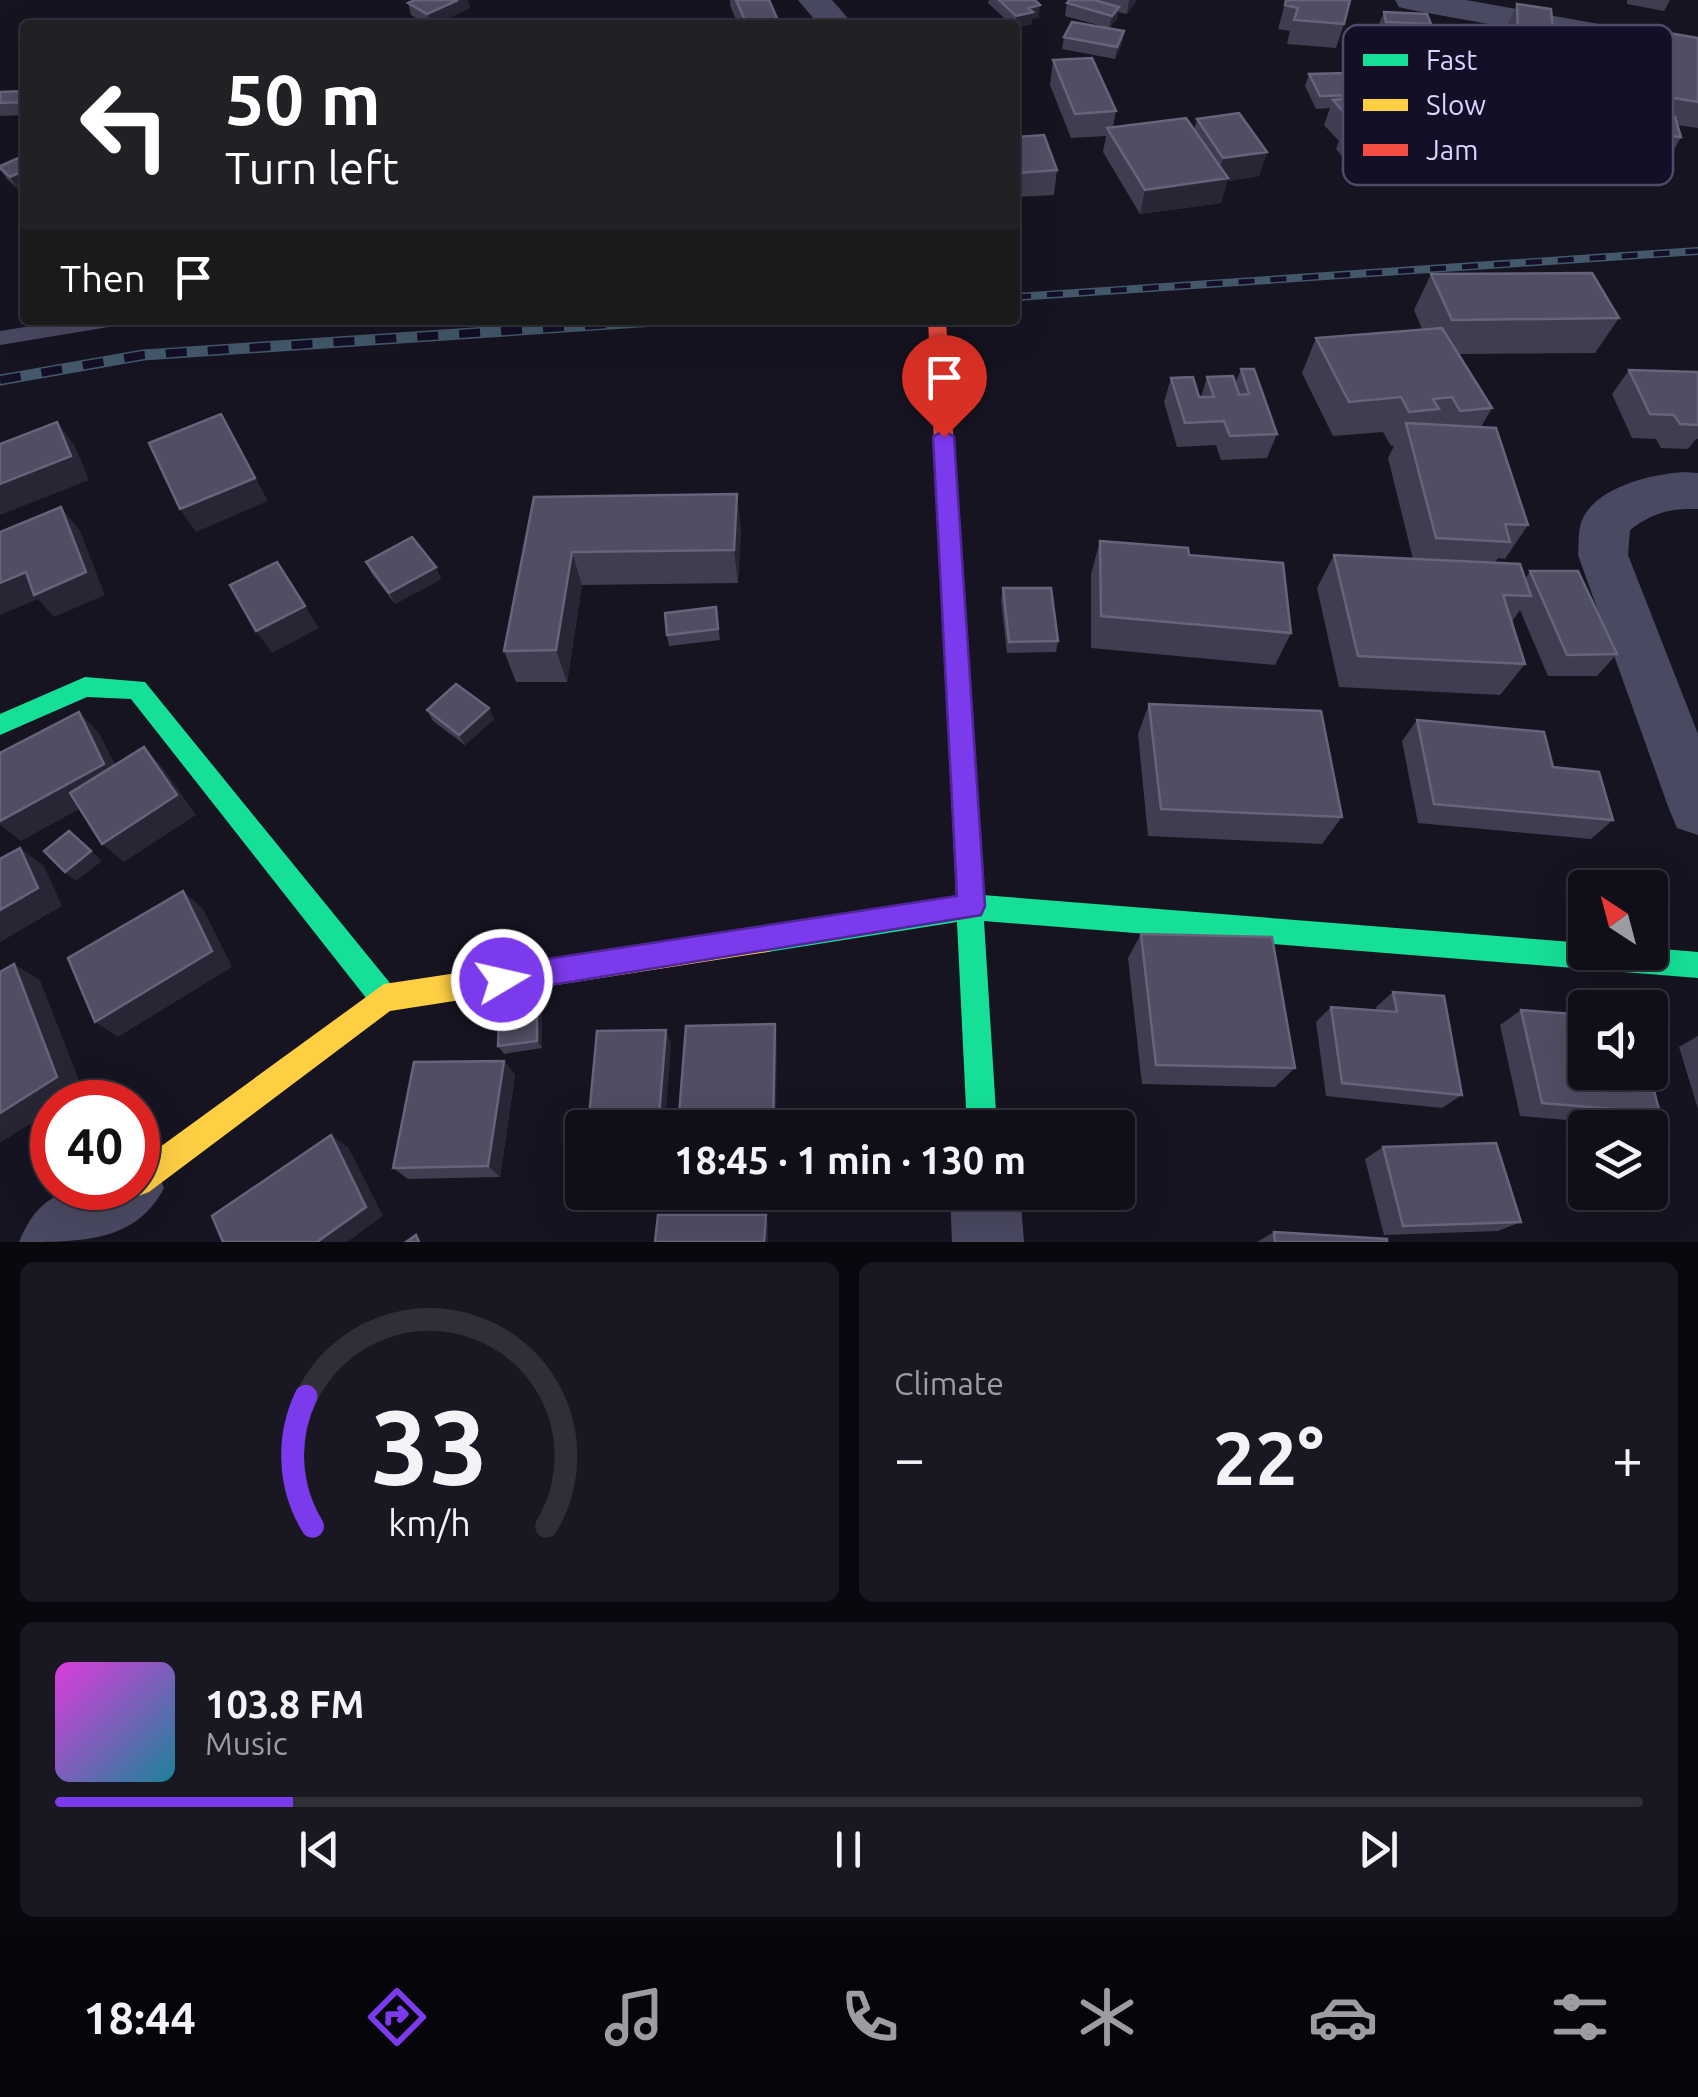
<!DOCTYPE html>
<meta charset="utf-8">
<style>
:root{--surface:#100f19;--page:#191822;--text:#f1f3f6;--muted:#9c9ca2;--line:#302f38;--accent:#7c3aed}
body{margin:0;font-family:Ubuntu,sans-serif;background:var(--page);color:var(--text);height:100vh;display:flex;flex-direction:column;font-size:38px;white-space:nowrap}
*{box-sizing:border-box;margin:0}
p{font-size:32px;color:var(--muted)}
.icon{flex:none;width:55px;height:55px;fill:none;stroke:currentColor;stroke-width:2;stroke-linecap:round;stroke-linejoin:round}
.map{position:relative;height:1242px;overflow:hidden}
.panel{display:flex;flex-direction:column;gap:20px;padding:20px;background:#09080e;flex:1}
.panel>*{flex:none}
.guide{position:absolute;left:20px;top:20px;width:1000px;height:305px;border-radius:10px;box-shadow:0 10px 40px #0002,0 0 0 2px var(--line);background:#202124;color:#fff;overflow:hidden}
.needle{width:65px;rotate:324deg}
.fabs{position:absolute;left:1568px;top:870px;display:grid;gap:20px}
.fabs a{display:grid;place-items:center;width:100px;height:100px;border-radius:10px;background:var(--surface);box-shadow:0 10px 40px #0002,0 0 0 2px var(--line);font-size:50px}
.speed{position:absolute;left:30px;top:1080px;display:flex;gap:20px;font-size:50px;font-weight:700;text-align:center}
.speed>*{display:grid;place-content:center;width:130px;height:130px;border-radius:50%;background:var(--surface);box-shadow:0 10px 40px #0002,0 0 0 2px var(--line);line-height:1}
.speed .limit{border:15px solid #d22;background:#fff;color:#111}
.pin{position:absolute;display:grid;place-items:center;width:85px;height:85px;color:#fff;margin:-102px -42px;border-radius:50% 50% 50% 0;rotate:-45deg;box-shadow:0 0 10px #0007}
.pin .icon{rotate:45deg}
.me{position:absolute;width:110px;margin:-55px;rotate:81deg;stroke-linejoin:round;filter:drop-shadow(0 0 8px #0008)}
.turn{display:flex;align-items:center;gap:35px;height:210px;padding:0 40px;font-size:45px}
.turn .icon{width:130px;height:130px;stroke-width:2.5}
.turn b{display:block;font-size:70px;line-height:85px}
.then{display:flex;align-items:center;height:95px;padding:0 40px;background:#0003;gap:20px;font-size:38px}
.big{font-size:75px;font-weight:700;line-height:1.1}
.panel .card{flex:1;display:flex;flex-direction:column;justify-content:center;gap:15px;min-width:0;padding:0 35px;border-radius:15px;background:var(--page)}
.panel .dial{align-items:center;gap:0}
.dial svg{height:260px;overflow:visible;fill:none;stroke:var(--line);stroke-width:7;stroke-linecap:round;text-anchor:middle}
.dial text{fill:var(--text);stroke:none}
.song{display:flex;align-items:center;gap:30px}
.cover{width:120px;height:120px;border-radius:15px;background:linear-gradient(135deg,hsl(300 70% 55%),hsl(190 70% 35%))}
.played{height:10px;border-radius:5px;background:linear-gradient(90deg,var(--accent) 15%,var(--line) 15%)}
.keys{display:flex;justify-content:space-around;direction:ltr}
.heat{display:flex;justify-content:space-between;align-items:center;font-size:55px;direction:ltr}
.panel .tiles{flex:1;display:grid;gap:20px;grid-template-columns:1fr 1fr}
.card:last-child{grid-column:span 2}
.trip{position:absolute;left:565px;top:1110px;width:570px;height:100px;border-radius:10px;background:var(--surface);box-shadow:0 10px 40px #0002,0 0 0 2px var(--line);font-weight:700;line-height:100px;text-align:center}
.menu{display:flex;height:160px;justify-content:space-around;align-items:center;background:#06060a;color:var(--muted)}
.menu .icon{width:70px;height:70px}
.menu .selected{color:var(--accent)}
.menu b{font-size:45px;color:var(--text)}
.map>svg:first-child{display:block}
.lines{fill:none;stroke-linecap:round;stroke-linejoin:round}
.lane{fill:#4a4962;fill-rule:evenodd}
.street{fill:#4a4962;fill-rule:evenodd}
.fast{fill:#16e098;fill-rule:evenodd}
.slow{fill:#ffcf43;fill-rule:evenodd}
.jam{fill:#f24e42;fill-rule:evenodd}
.rail-far1-casing{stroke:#43596b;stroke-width:8}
.rail-casing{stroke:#43596b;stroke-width:11}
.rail-far1{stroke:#130f26;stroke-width:5;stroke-dasharray:16;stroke-linecap:butt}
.rail{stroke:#130f26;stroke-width:8;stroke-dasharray:21;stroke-linecap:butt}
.wall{fill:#403d50}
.shaded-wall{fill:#282635}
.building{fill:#504e63;stroke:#66637b;stroke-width:2.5}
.route{fill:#7c3aed;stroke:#51269a;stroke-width:2.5}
.key{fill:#130f26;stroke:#4e4a67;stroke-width:2.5}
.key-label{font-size:28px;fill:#d9d4ff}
</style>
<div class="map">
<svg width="1698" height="1242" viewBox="0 0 1698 1242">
<rect width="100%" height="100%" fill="#161421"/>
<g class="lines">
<!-- lane -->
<path class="lane" d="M 68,320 L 119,320 L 109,327 L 0,345 L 0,331 Z"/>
<!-- street -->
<path class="street" d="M 798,0 L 832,0 L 854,25 L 819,25 Z
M 1395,0 L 1466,0 L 1698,42 L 1698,62 L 1411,10 L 1399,7 Z
M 1684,472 L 1698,473 L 1698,509 C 1670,508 1652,513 1630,530 L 1628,555 L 1698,734 L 1698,835 L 1677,828 L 1669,809 L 1578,555 C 1579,545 1578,533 1581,523 C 1593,487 1652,474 1684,472 Z
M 138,1156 L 154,1163 L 164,1188 C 136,1242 82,1242 19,1242 C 44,1181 81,1188 138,1188 Z
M 950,1192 L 1020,1192 L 1024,1242 L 952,1242 Z"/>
<!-- fast -->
<path class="fast" d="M 85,677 L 145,682 L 394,988 L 398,998 L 394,1008 L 384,1012 L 374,1008 L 131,699 L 87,697 L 0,735 L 0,714 Z
M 963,778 L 972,781 L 975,789 L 982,895 L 1585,943 L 1585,952 L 1650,952 L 1650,948 L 1698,952 L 1698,978 L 984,921 L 997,1128 L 967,1128 L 957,922 L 768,952 L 759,948 L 755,939 L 759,930 L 768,926 L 956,897 L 951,789 L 954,781 Z"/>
<!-- slow -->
<path class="slow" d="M 768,926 L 777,930 L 781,939 L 777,948 L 768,952 L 390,1011 L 149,1192 L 138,1196 L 126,1188 L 138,1188 L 138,1163 L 384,984 Z"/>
<!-- jam -->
<path class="jam" d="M 928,320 L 946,320 L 975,789 L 972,797 L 963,800 L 954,797 L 951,789 Z"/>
<!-- rail-far1 casing -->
<g class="rail-far1-casing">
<path id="rail-far1" d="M 1015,297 L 1698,251"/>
</g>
<!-- rail casing -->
<g class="rail-casing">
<path id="rail" d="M 0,380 L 143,355 L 670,320"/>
</g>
<!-- rail-far1 -->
<use href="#rail-far1" class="rail-far1"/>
<!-- rail -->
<use href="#rail" class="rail"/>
</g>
<!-- wall -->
<path class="wall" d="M 730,0 L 769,0 L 780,25 L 738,25 L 730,5 Z
M 989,0 L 1035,0 L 1039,17 L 1032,19 L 1031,24 L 1015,28 L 1015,25 L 1012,25 L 988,3 Z
M 1066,0 L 1137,0 L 1127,14 L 1118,12 L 1117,19 L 1109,28 L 1065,16 L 1067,3 L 1070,1 Z
M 1286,0 L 1344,24 L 1336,48 L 1287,44 L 1290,31 L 1278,29 Z
M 1627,0 L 1670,0 L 1664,11 L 1627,4 Z
M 408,3 L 470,8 L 434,25 L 428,25 L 411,15 Z
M 1517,4 L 1554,42 L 1550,51 L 1560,77 L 1548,101 L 1541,100 L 1540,112 L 1534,124 L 1490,116 L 1493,126 L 1487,139 L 1483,138 L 1486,143 L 1474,167 L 1439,169 L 1434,161 L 1406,162 L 1396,146 L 1393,154 L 1347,162 L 1336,149 L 1339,141 L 1324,125 L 1330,108 L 1316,109 L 1305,86 L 1309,74 L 1358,95 L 1387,112 L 1395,89 L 1442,90 L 1483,94 L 1487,84 L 1493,85 L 1492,69 L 1503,44 L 1507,45 L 1506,28 Z
M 1384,12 L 1431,24 L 1426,36 L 1382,34 L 1379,24 Z
M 1645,29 L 1698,38 L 1698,128 L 1677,125 L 1681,137 L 1674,150 L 1637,146 L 1631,126 L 1639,113 L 1640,114 L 1639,102 L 1635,102 L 1632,53 Z
M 1124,31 L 1122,44 L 1115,59 L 1062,49 L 1064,37 Z
M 1053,60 L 1116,111 L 1113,127 L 1194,130 L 1197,119 L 1267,152 L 1259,176 L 1227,181 L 1221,203 L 1140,214 L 1103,152 L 1106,136 L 1071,138 L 1050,85 Z
M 25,91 L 25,115 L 0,116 L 0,92 Z
M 1015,137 L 1057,170 L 1054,195 L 1015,197 Z
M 25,155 L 25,186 L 18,189 L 7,179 L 0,169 Z
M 1431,274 L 1619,318 L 1595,353 L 1459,354 L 1492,408 L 1481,427 L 1528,525 L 1505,559 L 1498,558 L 1495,562 L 1525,579 L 1530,571 L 1617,654 L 1597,676 L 1548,676 L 1520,610 L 1512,622 L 1525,664 L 1500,695 L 1339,687 L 1317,588 L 1334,555 L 1413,559 L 1388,458 L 1394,446 L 1391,446 L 1383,432 L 1333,436 L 1302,373 L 1316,338 L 1422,329 L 1414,310 Z
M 1241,369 L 1277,434 L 1267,458 L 1221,460 L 1216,445 L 1177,447 L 1164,402 L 1171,378 L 1201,397 L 1207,377 L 1235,384 Z
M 1629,370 L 1698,372 L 1698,439 L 1696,439 L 1688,449 L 1661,448 L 1656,439 L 1632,438 L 1612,394 Z
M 534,497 L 741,528 L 738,583 L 582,585 L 567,682 L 516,682 L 504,651 Z
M 1100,541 L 1189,555 L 1291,633 L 1275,665 L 1091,648 L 1091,574 Z
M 366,562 L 436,567 L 441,579 L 395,604 L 372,574 Z
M 1003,588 L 1058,641 L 1056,652 L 1007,653 L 1001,600 Z
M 716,607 L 720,640 L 669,646 L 667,635 Z
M 1149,704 L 1342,817 L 1322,844 L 1148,836 L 1138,734 Z
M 427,710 L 494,719 L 465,745 L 433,721 Z
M 1417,720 L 1553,767 L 1613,820 L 1591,839 L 1418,823 L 1402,741 Z
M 1141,934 L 1295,1068 L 1275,1087 L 1142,1084 L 1128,958 Z
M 537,984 L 542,992 L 542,1048 L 504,1054 L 498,1046 Z
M 1393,992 L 1462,1095 L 1442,1108 L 1326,1096 L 1316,1022 L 1331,1007 L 1377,1010 L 1376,1007 Z
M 1521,1010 L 1660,1113 L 1634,1126 L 1520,1116 L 1500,1025 Z
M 1698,1036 L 1698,1109 L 1679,1047 Z
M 504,1061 L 515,1075 L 500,1177 L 408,1179 L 393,1168 Z
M 1383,1147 L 1521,1222 L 1498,1231 L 1384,1235 L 1365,1159 Z
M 1274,1232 L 1387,1242 L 1257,1242 Z"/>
<!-- shaded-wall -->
<path class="shaded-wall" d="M 458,0 L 468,0 L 470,8 L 434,25 L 430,25 L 427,14 Z
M 1129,0 L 1137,0 L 1127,14 Z
M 1040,5 L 1039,17 L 1032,19 L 1031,24 L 1015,28 L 1016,16 L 1028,8 Z
M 1119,7 L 1117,19 L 1109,28 L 1112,16 Z
M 1124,31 L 1122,44 L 1115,59 L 1117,47 Z
M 1403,129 L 1393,154 L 1347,162 L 1356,137 Z
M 1267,152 L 1259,176 L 1227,181 L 1221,203 L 1140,214 L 1145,190 L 1217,180 L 1223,158 Z
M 25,170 L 25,186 L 18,189 L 10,177 Z
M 221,414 L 268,501 L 196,532 L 180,509 Z
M 57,422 L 75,446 L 89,480 L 0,515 L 0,484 Z
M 737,494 L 741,528 L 738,583 L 734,550 Z
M 61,507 L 80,531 L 105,595 L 54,617 L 38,599 L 0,615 L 0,583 Z
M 572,552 L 582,585 L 567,682 L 556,650 Z
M 436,567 L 441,579 L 395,604 L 389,593 Z
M 305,606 L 319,628 L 272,653 L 256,631 Z
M 489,708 L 494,719 L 465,745 L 459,735 Z
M 79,712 L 99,733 L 125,784 L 21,841 L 0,825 L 0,821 Z
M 144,747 L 163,768 L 196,815 L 124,862 L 102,844 Z
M 80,840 L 102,861 L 76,881 L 65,872 Z
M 20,848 L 44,866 L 62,906 L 0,942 L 0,910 Z
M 183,891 L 203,909 L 232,967 L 118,1037 L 95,1022 Z
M 14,964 L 40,980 L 83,1091 L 64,1102 L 52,1102 L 52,1110 L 0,1143 L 0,1113 Z
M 537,984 L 542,992 L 542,1048 L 537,1041 Z
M 775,1024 L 777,1039 L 776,1128 L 773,1128 Z
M 666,1030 L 671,1044 L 665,1128 L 658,1128 Z
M 504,1061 L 515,1075 L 500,1177 L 488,1166 Z
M 331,1135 L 348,1147 L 383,1216 L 347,1242 L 317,1242 Z
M 766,1215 L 768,1224 L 768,1242 L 764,1242 Z"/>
<!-- building -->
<path class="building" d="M 415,0 L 458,0 L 427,14 L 408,3 Z
M 736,0 L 769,0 L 780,25 L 747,25 Z
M 999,0 L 1035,0 L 1040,5 L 1028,8 L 1033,12 L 1016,16 Z
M 1070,0 L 1094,0 L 1119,7 L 1112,16 L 1067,3 Z
M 1286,0 L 1350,0 L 1344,24 L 1294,20 L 1298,8 L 1285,5 Z
M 1517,4 L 1551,9 L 1554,42 L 1518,37 Z
M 1384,12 L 1427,14 L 1431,24 L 1386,22 Z
M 1072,22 L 1124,31 L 1117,47 L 1064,37 Z
M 1645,29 L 1698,38 L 1698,102 L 1655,95 L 1653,78 L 1649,77 Z
M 1092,58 L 1116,111 L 1075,114 L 1053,60 Z
M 1346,73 L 1358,95 L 1320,96 L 1309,74 Z
M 25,91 L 25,102 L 0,103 L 0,92 Z
M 1371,95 L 1403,129 L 1356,137 L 1345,124 L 1353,123 L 1333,100 Z
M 1239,113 L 1267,152 L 1223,158 L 1197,119 Z
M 1639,113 L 1675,117 L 1681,137 L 1645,133 Z
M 1186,118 L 1228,178 L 1145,190 L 1107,128 Z
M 1044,135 L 1057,170 L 1015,173 L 1015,137 Z
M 25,155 L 25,170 L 10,177 L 0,168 L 0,166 Z
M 1592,273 L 1619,318 L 1452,320 L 1431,274 Z
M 1442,328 L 1492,408 L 1460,411 L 1452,397 L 1433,399 L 1439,409 L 1409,412 L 1401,397 L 1349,402 L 1316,338 Z
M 1241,369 L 1254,369 L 1277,434 L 1230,436 L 1224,421 L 1185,423 L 1171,378 L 1193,377 L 1199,397 L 1214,397 L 1207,377 L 1233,376 L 1239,395 L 1249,394 Z
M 1629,370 L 1698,372 L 1698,425 L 1680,424 L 1674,415 L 1650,414 Z
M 221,414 L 255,478 L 180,509 L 149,443 Z
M 57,422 L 71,456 L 0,484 L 0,444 Z
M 1406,423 L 1496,428 L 1528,525 L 1505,524 L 1510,542 L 1436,538 Z
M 737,494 L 734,550 L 572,552 L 556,650 L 504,651 L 534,497 Z
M 61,507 L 86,572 L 34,595 L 26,572 L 0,583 L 0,532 Z
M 412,537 L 436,567 L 389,593 L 366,562 Z
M 1100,541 L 1188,548 L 1189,555 L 1283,563 L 1291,633 L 1101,616 Z
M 1334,555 L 1520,564 L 1531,596 L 1503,595 L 1525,664 L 1358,656 Z
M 277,562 L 305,606 L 256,631 L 230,585 Z
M 1530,571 L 1578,571 L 1617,654 L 1567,655 Z
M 1003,588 L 1051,588 L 1058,641 L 1009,642 Z
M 716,607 L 718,629 L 667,635 L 665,613 Z
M 456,684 L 489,708 L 459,735 L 427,710 Z
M 1149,704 L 1321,711 L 1342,817 L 1161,809 Z
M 79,712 L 104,764 L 0,821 L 0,753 Z
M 1417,720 L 1544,732 L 1553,767 L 1599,772 L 1613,820 L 1434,804 Z
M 144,747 L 177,795 L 102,844 L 70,793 Z
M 69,831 L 91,851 L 65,872 L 44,851 Z
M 20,848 L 38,888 L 0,910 L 0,859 Z
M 183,891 L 212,951 L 95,1022 L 68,958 Z
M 1141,934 L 1272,937 L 1295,1068 L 1156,1065 Z
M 14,964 L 57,1077 L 0,1113 L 0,972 Z
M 537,984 L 537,1041 L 498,1046 L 500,989 Z
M 1393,992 L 1444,996 L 1462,1095 L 1342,1083 L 1331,1007 L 1397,1012 Z
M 1521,1010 L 1585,1015 L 1585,1072 L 1649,1072 L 1660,1113 L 1542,1103 Z
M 775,1024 L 773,1128 L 678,1128 L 686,1026 Z
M 666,1030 L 658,1128 L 588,1128 L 597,1031 Z
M 504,1061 L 488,1166 L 393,1168 L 414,1062 Z
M 331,1135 L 366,1207 L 317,1242 L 223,1242 L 212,1216 Z
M 1496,1143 L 1521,1222 L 1403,1226 L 1383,1147 Z
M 658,1215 L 766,1215 L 764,1242 L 655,1242 Z
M 1274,1232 L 1387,1239 L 1387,1242 L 1275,1242 Z
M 416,1235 L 419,1242 L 406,1242 Z"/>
<!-- route -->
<path class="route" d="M 944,430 L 954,437 L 985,906 L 981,915 L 502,993 L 492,989 L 488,980 L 492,970 L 502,966 L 957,896 L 933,437 Z"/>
<!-- legend -->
<rect x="1343" y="25" width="330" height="160" rx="15" class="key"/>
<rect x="1363" y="54" width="45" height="12" fill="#16e098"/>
<rect x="1363" y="99" width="45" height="12" fill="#ffcf43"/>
<rect x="1363" y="144" width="45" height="12" fill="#f24e42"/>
<g class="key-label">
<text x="1426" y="70">Fast</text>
<text x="1426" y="115">Slow</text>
<text x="1426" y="160">Jam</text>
</g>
</svg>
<div class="fabs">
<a><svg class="needle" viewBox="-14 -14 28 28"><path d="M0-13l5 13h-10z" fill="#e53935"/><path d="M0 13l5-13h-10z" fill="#9c9ca2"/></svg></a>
<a><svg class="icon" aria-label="sound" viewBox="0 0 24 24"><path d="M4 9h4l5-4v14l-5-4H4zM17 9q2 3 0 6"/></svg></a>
<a><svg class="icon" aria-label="layers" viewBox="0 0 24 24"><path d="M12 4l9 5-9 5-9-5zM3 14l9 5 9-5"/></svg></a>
</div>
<div class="speed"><div class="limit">40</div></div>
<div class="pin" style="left:944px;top:437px;background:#d93025"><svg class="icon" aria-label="arrive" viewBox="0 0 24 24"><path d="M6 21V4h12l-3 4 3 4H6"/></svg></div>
<svg class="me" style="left:502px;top:980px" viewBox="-20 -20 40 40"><circle r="17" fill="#7c3aed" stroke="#fff" stroke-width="3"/><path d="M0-11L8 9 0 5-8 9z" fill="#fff"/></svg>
<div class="trip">18:45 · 1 min · 130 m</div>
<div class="guide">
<div class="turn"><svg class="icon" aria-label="left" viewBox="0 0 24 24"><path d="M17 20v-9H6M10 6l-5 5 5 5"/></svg><div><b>50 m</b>Turn left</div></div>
<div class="then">Then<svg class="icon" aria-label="arrive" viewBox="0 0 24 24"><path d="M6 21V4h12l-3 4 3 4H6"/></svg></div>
</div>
</div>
<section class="panel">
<div class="tiles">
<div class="card dial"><svg viewBox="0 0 100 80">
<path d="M14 69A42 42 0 1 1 86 69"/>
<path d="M14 69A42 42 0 0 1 12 29" stroke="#7c3aed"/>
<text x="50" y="56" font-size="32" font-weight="700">33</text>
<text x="50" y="72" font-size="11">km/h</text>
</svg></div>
<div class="card"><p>Climate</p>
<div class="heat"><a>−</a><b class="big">22°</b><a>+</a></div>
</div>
<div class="card">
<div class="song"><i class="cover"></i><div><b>103.8 FM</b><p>Music</p></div></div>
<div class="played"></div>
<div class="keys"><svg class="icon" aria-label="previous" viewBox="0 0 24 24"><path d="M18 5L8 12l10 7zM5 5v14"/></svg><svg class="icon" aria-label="pause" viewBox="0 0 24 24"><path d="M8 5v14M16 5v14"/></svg><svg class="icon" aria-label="next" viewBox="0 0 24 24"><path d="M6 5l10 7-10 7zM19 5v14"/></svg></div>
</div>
</div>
</section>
<nav class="menu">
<b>18:44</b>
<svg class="icon selected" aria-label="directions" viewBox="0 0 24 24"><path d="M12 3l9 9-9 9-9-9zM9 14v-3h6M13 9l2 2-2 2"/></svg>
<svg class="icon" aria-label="music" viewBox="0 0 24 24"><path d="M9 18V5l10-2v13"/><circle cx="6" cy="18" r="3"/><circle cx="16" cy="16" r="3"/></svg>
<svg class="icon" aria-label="phone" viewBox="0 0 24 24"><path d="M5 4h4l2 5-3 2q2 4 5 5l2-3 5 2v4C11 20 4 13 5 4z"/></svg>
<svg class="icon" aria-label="climate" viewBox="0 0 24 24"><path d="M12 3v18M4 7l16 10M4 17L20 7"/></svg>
<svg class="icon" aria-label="car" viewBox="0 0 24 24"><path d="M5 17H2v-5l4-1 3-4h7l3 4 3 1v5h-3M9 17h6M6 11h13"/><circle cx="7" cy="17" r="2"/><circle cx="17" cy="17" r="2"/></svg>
<svg class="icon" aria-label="filters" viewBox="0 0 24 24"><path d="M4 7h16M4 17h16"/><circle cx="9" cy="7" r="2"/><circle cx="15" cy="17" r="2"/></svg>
</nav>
